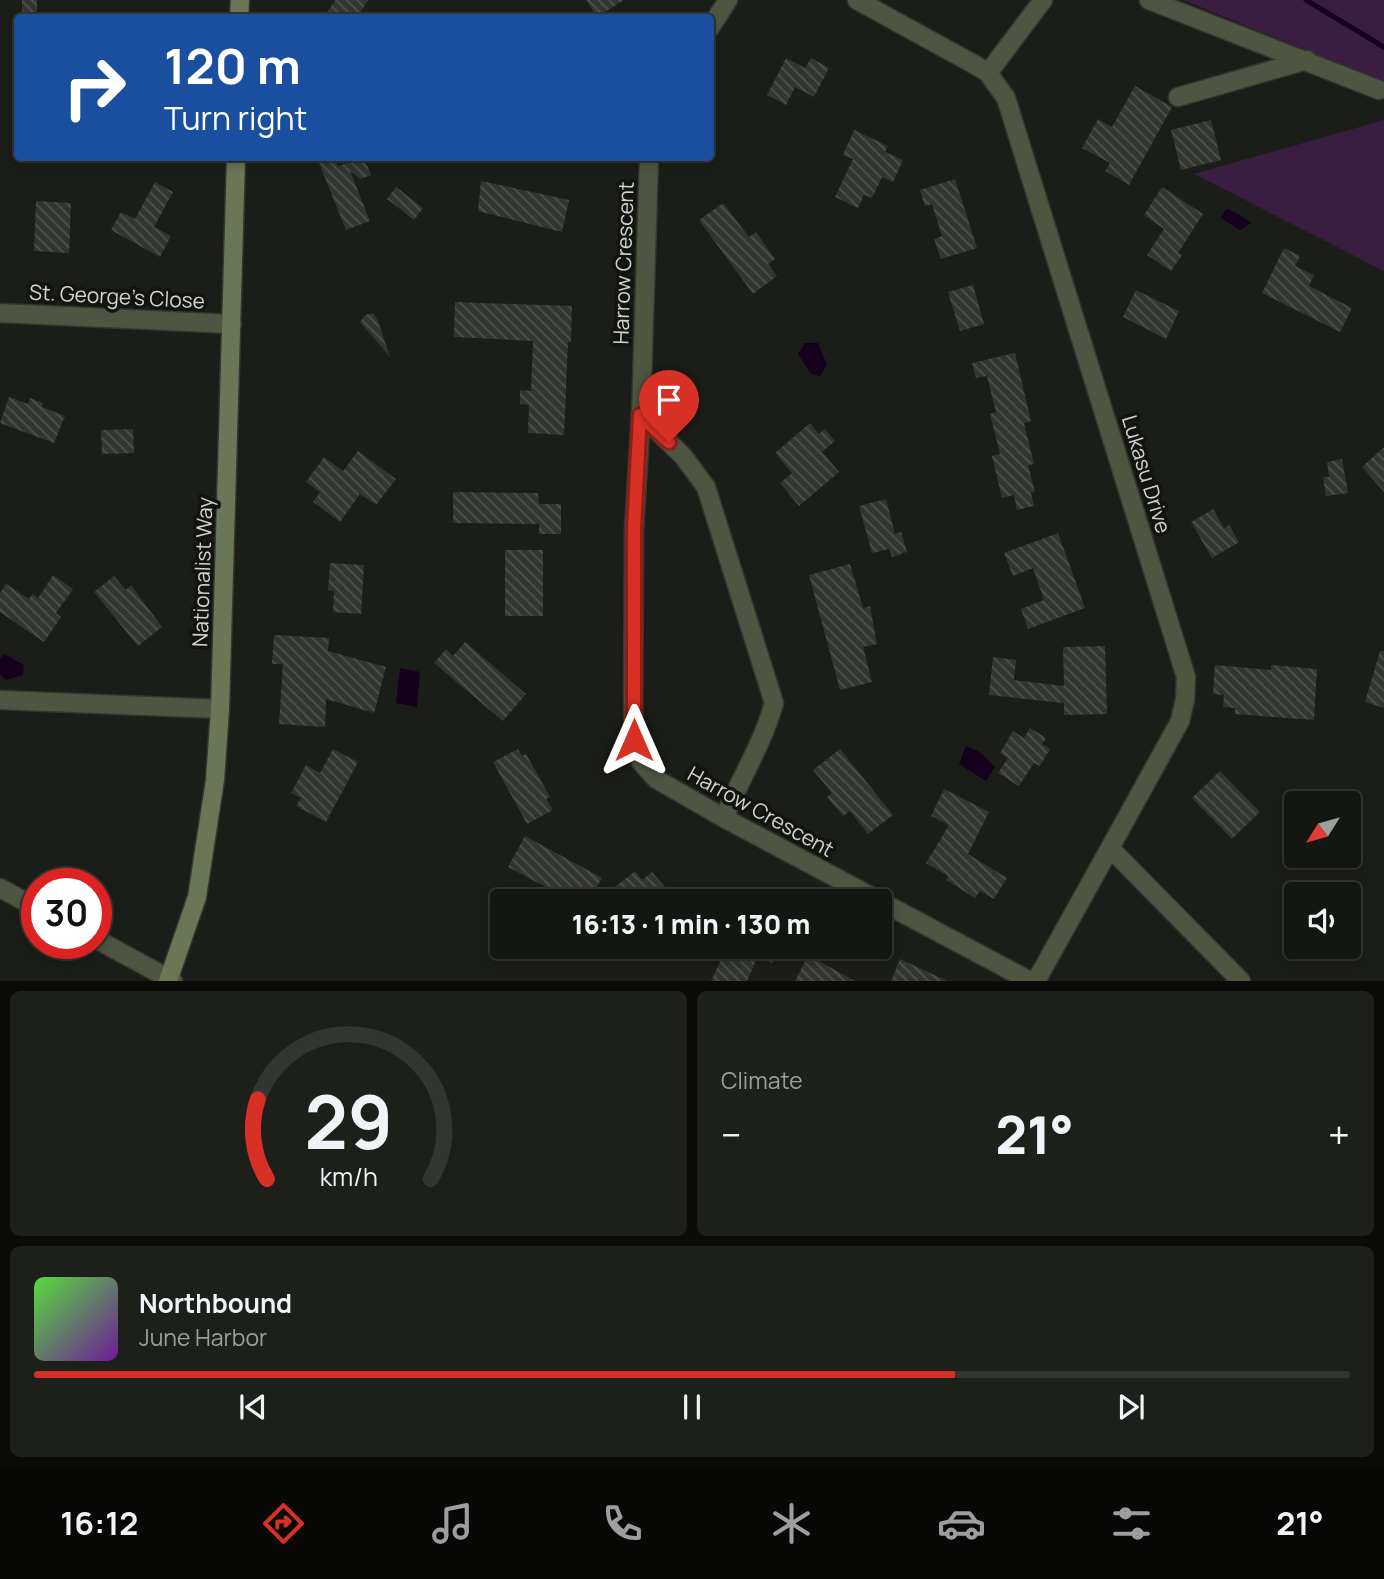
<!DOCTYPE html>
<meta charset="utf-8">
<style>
:root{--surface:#141612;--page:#1d1f1b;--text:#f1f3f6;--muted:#9d9f9f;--line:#333532;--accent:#d93025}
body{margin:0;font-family:Manrope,sans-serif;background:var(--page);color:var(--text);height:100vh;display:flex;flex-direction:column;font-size:26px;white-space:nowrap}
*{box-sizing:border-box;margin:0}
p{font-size:23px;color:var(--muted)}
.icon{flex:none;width:38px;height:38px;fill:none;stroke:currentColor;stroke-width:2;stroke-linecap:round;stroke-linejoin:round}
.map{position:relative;height:981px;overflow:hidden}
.details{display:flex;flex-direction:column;gap:10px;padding:10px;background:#0b0c0a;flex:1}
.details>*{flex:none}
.hud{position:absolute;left:14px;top:14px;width:700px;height:147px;border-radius:7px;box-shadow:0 4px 10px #0003,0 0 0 2px var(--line);background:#1a4fa0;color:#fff;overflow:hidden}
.needle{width:46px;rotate:233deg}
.fabs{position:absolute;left:1284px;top:791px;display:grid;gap:14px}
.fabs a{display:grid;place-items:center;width:77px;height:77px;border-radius:7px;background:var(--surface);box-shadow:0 4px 10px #0003,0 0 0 2px var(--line);font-size:35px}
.speed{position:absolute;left:21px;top:868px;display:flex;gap:14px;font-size:35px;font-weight:700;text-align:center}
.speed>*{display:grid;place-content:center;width:91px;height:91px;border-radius:50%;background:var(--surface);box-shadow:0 4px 10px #0003,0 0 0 2px var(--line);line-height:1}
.speed .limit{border:10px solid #d22;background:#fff;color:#111}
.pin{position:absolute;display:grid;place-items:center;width:60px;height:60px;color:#fff;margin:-72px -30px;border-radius:50% 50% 50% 0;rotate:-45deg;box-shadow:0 0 7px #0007}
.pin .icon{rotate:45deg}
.me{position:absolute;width:77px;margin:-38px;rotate:0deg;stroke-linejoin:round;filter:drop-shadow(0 0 5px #0008)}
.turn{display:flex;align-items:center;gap:24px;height:147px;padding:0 35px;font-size:32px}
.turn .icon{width:91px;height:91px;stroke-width:2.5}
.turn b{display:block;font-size:49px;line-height:60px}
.big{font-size:52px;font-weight:800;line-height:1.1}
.details .tile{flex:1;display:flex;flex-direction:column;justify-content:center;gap:10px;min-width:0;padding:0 24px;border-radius:10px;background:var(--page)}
.details .dial{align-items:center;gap:0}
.dial svg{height:182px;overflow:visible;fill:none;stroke:var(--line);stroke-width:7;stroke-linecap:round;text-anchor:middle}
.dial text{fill:var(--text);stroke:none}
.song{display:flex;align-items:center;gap:21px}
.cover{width:84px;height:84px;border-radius:10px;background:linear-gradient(135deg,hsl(110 70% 55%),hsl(280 70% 35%))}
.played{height:7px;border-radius:4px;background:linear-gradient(90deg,var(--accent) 70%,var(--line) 70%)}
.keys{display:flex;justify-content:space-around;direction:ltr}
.heat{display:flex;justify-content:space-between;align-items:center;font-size:38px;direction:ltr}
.details .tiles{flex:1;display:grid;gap:10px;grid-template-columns:1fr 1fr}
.tile:last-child{grid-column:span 2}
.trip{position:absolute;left:490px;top:889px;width:402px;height:70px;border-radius:7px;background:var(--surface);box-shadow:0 4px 10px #0003,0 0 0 2px var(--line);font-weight:800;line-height:70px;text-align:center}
.dock{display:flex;height:112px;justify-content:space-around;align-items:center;background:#080907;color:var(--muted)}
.dock .icon{width:49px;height:49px}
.dock .selected{color:var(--accent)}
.dock b{font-size:32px;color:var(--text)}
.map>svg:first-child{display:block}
.green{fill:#391e42}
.water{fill:#15001d}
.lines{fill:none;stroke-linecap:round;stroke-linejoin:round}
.stream{stroke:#15001d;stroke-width:5}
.building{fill:url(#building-back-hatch)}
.street-casing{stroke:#353632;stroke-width:21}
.secondary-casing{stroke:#353632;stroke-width:21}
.street{stroke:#4e5642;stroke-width:18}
.secondary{stroke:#6a7656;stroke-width:18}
.route-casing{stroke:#8d1f18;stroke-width:18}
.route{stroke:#d93025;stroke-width:12}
.labels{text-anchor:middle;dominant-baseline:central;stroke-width:7;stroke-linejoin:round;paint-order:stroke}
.street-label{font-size:21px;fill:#d2d3cf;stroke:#12140f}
</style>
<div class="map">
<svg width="1384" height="981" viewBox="0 0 1384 981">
<defs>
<pattern id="building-back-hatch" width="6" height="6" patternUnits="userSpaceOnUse" patternTransform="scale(1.75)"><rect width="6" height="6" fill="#333630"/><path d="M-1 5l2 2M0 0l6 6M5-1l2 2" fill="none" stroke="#50524d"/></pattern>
</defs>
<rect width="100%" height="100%" fill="#1b1d18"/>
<!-- green -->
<path class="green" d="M 1183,0 L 1384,0 L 1384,82 Z
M 1384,120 L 1384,271 L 1194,174 Z"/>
<!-- water -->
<path class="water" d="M 1226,209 L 1237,213 L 1251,223 L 1240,230 L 1221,218 Z
M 805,343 L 818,343 L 827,365 L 820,376 L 811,374 L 798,354 Z
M 4,654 L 24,665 L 23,675 L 6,680 L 0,674 L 0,659 Z
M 400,668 L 420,672 L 417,707 L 396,703 Z
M 966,746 L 978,751 L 995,767 L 986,781 L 959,764 Z"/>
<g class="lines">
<!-- stream -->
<path class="stream" d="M 1306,0 L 1384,47"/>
</g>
<!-- building -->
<path class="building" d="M 22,0 L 37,0 L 37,18 L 22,18 Z
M 335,0 L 368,0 L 357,18 L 324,18 Z
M 586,0 L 624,0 L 597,17 Z
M 786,58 L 805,68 L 811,58 L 829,68 L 814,97 L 795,87 L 786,105 L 767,95 Z
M 1135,86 L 1172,107 L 1129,185 L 1105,171 L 1110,163 L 1082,148 L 1098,119 L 1112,127 Z
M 1211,120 L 1221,160 L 1181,170 L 1171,130 Z
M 854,130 L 888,146 L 885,152 L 903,160 L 893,182 L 882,177 L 872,198 L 864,195 L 858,208 L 835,197 L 853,159 L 843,155 Z
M 317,158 L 334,158 L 338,166 L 364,158 L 371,175 L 361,179 L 350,171 L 370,221 L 346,230 Z
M 955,179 L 977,248 L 941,259 L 934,239 L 942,236 L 932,204 L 925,206 L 920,190 Z
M 481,181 L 569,200 L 562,232 L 478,211 Z
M 155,182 L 173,192 L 154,227 L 171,236 L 160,257 L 111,230 L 121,212 L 135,219 Z
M 396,187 L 423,208 L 414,220 L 387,199 Z
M 1162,187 L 1203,214 L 1178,253 L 1182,255 L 1171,271 L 1147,255 L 1164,229 L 1144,215 Z
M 36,201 L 71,203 L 69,253 L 34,251 Z
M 723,203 L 749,237 L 756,232 L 775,259 L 768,264 L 777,276 L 753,294 L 699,220 Z
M 1284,248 L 1300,256 L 1295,266 L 1314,275 L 1309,286 L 1352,308 L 1340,332 L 1262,293 Z
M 973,285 L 984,324 L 960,331 L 948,292 Z
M 1136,290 L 1179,311 L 1166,339 L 1123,317 Z
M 455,302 L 572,306 L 571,342 L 568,342 L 564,435 L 528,433 L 529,405 L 520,404 L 520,390 L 531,391 L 533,341 L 454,337 Z
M 373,313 L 378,321 L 390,357 L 360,322 L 365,315 Z
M 1015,353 L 1031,421 L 1024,423 L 1034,464 L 1028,465 L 1035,492 L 1031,493 L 1034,506 L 1017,510 L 1014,495 L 1002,498 L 992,456 L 1000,454 L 990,414 L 996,412 L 987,376 L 976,378 L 972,363 Z
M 9,397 L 28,404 L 30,398 L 43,403 L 42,407 L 65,416 L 54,443 L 0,423 Z
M 810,423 L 819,434 L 825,429 L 835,441 L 822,452 L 839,472 L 799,506 L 780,483 L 792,473 L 775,453 Z
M 133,429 L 134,453 L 102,454 L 101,430 Z
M 1384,447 L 1384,492 L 1362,467 Z
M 358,451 L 396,479 L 376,505 L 360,494 L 340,522 L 313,502 L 320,492 L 306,482 L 324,457 L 343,471 Z
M 1342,459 L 1348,493 L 1326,496 L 1323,477 L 1329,477 L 1327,462 Z
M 453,492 L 538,493 L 539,504 L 561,504 L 561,534 L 539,534 L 539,524 L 453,523 Z
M 886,499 L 895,534 L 901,532 L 907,552 L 892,557 L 889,549 L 872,553 L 859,506 Z
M 1213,509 L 1224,528 L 1229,525 L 1239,542 L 1212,558 L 1191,522 Z
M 1058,533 L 1085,608 L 1028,629 L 1021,609 L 1044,600 L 1033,568 L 1013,576 L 1004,553 Z
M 505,550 L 543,550 L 543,616 L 505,616 Z
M 330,563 L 364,565 L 361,614 L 333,612 L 334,591 L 328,590 Z
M 850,564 L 863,608 L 870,606 L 877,644 L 863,647 L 872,682 L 840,690 L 809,575 Z
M 53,575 L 73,589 L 56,613 L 61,617 L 44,642 L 0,612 L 0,593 L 6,584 L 29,599 L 32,594 L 38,598 Z
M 114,576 L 126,590 L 131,585 L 162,627 L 138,646 L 94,592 Z
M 274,635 L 329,638 L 328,651 L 386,667 L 374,713 L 326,699 L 325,727 L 279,724 L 283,664 L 272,664 Z
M 465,642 L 526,694 L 503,721 L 434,663 L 446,649 L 453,656 Z
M 1105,646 L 1107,714 L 1064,715 L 1064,703 L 989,695 L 993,657 L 1016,660 L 1014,680 L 1064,686 L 1063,647 Z
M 1380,651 L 1384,651 L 1384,708 L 1365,702 Z
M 1215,665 L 1271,670 L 1271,665 L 1317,669 L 1314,720 L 1235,714 L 1235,708 L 1223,707 L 1224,695 L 1213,694 Z
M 1030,728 L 1046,738 L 1042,744 L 1050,749 L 1040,766 L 1034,763 L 1019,786 L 998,773 L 1008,758 L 1000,753 L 1013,731 L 1024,738 Z
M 333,749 L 358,762 L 326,822 L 296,806 L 301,798 L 291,793 L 306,765 L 320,773 Z
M 518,749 L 522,756 L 526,754 L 550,797 L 546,799 L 553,810 L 527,824 L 493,762 Z
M 840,749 L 893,815 L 868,834 L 850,811 L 843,816 L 827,797 L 832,793 L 813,770 Z
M 1220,771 L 1260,812 L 1232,839 L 1192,798 Z
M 944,789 L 989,812 L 968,854 L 1007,878 L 994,899 L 980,891 L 975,898 L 946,880 L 948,876 L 926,863 L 949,825 L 931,816 Z
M 525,836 L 602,878 L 589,901 L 572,901 L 508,867 Z
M 635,871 L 642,880 L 652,872 L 665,887 L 656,894 L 662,901 L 626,901 L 615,887 Z
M 727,947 L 779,947 L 772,963 L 758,956 L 747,981 L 711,981 Z
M 808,955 L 855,981 L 795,981 Z
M 900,959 L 947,981 L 891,981 Z"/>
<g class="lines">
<!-- street casing -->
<g class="street-casing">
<path id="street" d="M 857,0 L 977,66 L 988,73 L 1006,98 L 1186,677 L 1185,700 L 1180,721 L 1110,848 L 1241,981
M 1149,0 L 1379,90
M 710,28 L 728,0
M 988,73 L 1043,0
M 1178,97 L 1307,60
M 649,158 L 641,415 L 634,530 L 633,740 L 641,762 L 656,779 L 724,818 L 1030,981
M 0,313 L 232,324
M 641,415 L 683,456 L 706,487 L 774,703 C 763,743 740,779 724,818
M 0,700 L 220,709
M 0,888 L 37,908
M 96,939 L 173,981
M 1036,981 L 1110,848"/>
</g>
<!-- secondary casing -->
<g class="secondary-casing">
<path id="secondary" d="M 239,18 L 240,0
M 168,981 L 197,897 L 215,780 L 220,709 L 236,158"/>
</g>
<!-- street -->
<use href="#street" class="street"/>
<!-- secondary -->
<use href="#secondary" class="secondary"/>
</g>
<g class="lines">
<!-- route casing -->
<g class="route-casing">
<path id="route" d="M 634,740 L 634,530 L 640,415 L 669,442"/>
</g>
<!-- route -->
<use href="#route" class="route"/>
</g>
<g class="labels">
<!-- street labels -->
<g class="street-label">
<text transform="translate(623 263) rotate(-88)">Harrow Crescent</text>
<text transform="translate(117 296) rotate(3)">St. George's Close</text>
<text transform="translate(1147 474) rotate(73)">Lukasu Drive</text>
<text transform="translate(202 572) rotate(-88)">Nationalist Way</text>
<text transform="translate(761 811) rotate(29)">Harrow Crescent</text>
</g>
</g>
</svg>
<div class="fabs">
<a><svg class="needle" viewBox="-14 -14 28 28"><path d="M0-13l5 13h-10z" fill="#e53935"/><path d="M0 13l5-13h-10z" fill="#9d9f9f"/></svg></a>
<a><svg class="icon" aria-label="sound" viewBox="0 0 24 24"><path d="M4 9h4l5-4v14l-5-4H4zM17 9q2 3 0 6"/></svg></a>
</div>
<div class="speed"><div class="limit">30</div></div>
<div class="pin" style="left:669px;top:442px;background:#d93025"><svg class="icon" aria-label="arrive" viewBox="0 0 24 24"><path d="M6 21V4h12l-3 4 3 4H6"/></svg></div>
<svg class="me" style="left:634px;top:740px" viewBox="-20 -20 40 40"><path d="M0-17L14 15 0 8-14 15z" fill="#d93025" stroke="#fff" stroke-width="4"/></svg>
<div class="trip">16:13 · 1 min · 130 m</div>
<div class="hud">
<div class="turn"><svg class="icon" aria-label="right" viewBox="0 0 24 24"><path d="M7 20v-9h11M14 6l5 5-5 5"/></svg><div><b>120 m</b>Turn right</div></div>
</div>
</div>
<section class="details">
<div class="tiles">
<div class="tile dial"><svg viewBox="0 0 100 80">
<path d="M14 69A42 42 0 1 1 86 69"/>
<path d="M14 69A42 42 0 0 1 10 34" stroke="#d93025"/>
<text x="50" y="56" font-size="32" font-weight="700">29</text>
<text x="50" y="72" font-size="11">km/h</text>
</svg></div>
<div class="tile"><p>Climate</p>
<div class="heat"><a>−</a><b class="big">21°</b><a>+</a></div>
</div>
<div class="tile">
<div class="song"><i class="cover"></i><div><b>Northbound</b><p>June Harbor</p></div></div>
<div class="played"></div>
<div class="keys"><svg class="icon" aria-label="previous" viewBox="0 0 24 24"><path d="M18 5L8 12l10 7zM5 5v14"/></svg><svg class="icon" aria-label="pause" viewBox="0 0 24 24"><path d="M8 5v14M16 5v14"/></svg><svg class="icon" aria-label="next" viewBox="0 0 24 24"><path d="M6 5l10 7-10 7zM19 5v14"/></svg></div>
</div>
</div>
</section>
<nav class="dock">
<b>16:12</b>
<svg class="icon selected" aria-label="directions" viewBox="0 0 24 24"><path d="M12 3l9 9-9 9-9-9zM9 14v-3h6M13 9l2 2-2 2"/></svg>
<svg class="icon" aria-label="music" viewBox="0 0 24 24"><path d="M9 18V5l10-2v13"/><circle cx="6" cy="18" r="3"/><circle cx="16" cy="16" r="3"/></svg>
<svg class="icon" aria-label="phone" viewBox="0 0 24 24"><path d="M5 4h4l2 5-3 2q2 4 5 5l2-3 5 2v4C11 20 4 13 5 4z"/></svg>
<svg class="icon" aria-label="climate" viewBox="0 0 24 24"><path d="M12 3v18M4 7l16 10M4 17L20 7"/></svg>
<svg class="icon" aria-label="car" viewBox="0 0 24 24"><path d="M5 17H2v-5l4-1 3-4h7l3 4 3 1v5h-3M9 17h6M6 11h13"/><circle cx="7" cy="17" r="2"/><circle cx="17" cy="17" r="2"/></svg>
<svg class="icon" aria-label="filters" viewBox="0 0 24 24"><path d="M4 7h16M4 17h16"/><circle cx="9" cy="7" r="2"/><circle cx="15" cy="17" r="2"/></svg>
<b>21°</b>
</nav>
